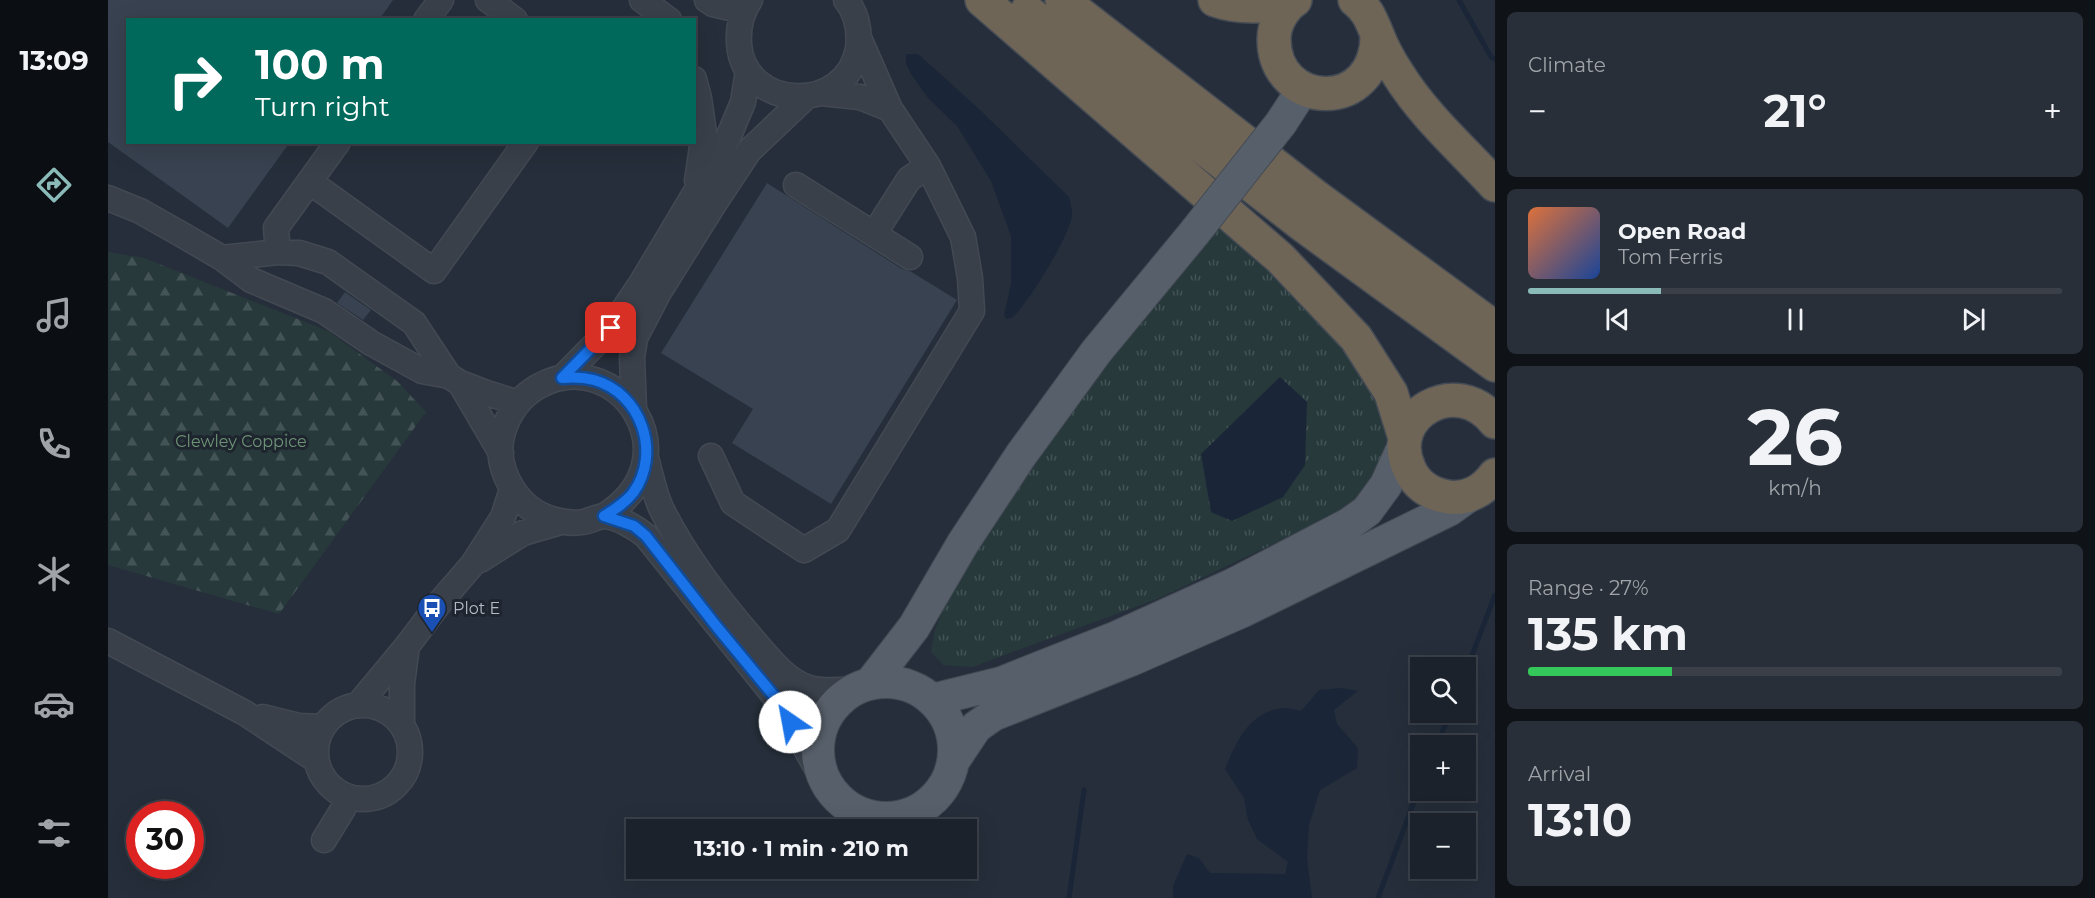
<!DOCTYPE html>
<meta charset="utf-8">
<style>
:root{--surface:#1c222c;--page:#292f38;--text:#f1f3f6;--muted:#a0a4a9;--line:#3a3f48;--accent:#8bbbb9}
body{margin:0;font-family:Montserrat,sans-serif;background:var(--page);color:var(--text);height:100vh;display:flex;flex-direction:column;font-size:22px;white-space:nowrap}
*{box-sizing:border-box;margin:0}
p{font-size:20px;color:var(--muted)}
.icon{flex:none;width:33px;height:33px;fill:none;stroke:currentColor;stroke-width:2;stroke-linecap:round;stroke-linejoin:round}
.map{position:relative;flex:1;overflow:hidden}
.sheet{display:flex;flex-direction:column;gap:12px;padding:12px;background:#0f1318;width:600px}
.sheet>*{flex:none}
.hud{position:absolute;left:18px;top:18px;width:570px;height:126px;border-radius:0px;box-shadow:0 6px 24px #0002,0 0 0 2px var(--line);background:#00695c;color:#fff;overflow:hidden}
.fabs{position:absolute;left:1302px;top:657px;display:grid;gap:12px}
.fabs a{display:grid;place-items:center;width:66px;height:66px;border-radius:0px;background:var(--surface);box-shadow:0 6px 24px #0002,0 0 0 2px var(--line);font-size:30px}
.speed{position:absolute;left:18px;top:801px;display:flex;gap:12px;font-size:30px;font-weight:700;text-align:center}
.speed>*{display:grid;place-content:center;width:78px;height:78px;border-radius:50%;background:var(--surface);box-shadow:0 6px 24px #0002,0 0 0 2px var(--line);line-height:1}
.speed .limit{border:9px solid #d22;background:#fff;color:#111}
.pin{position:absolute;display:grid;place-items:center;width:51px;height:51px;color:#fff;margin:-26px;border-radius:12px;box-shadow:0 3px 9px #0006}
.me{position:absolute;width:66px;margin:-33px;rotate:327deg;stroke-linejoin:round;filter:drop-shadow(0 0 4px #0008)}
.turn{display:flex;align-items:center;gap:21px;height:126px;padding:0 30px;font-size:27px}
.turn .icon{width:78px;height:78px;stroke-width:2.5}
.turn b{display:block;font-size:42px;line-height:51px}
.big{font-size:45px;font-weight:700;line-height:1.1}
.sheet .tile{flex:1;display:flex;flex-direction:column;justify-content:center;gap:9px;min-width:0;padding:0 21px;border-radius:9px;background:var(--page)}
.sheet .dial{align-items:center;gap:0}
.dial b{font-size:78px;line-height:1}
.song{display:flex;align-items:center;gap:18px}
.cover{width:72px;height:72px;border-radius:9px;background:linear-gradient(135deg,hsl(20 70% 55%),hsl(220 70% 35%))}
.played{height:6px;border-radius:3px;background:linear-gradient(90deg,var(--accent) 25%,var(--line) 25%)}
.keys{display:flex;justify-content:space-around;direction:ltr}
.heat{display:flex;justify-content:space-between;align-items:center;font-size:33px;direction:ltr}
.charge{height:9px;border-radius:4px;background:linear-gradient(90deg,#34c759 27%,var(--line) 0)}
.trip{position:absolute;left:518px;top:819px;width:351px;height:60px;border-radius:0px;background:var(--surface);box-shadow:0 6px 24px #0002,0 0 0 2px var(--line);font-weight:700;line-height:60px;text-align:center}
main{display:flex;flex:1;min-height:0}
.dock{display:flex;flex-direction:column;width:108px;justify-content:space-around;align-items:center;background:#0b0e12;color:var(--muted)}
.dock .icon{width:42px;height:42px}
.dock .current{color:var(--accent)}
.dock b{font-size:27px;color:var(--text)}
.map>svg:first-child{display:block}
.grass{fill:url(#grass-tufts)}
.forest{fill:url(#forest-firs)}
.water{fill:#1a2637}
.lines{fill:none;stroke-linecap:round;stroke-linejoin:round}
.stream{stroke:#1a2637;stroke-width:5}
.building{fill:#384250}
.minor-casing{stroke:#424953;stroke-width:27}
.major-casing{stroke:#424953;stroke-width:34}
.highway-casing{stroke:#444b55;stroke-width:36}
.minor{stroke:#39404a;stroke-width:24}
.major{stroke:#575f6a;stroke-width:32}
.highway{stroke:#6f6557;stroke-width:33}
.major-bridge-casing{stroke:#424953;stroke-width:34;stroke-linecap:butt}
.major-bridge{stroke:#575f6a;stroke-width:32}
.route-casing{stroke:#114b97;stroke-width:15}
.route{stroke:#1a73e8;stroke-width:10}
.labels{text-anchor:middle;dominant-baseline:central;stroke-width:6;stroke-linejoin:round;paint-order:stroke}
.park-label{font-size:16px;fill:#6e9476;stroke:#1e252f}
.poi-label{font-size:16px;fill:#b4bbc6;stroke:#1e252f;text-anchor:start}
</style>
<main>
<nav class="dock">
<b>13:09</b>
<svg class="icon current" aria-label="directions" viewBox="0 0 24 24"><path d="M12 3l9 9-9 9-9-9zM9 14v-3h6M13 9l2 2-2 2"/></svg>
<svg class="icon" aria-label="music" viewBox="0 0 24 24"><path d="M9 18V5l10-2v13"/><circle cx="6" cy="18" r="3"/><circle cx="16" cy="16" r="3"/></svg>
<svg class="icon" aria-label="phone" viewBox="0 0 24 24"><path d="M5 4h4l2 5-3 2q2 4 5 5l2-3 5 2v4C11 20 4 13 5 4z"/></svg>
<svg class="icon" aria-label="climate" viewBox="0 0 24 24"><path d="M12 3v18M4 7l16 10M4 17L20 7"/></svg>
<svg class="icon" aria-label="car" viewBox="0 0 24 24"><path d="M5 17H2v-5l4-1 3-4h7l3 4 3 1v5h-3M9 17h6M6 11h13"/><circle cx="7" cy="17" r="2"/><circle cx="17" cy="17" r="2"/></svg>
<svg class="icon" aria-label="filters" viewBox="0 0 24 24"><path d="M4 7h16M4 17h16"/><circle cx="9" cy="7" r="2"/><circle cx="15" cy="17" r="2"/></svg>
</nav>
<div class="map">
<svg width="1387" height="898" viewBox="0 0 1387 898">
<defs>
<pattern id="grass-tufts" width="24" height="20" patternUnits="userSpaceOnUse" patternTransform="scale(1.5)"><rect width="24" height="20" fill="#27393b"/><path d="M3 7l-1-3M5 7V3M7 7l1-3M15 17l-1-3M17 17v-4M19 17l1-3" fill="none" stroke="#445456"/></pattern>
<pattern id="forest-firs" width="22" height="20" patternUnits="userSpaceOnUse" patternTransform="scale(1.5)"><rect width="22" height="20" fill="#27393b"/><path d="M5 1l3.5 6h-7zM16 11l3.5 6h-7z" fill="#445456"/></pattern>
</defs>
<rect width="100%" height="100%" fill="#252e3a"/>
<!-- grass -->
<path class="grass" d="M 1113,224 L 1202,311 L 1231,345 L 1271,401 L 1278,439 L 1270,475 L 1243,507 L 1049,599 L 864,667 L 836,665 L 823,652 L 827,630 L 840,598 L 897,502 L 994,368 Z"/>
<!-- forest -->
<path class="forest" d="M 0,252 L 36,258 L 220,331 L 289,381 L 318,412 L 171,614 L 0,565 Z"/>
<!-- water -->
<path class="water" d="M 798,54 L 810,54 L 870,108 L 961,197 C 962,203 965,211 964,216 C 961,237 920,304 904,318 L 898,319 L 896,315 L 903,284 L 903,236 L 883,181 L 849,126 L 820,98 L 803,74 L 798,64 Z
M 1172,377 L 1199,402 L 1197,465 L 1175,497 L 1124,521 L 1103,512 L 1093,454 Z
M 1233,688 L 1250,691 L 1226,710 L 1229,724 L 1250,748 L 1249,768 L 1212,790 L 1201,825 L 1199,858 L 1204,898 L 1065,898 L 1065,886 L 1079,854 L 1091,858 L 1102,873 L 1177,874 L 1180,862 L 1149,839 L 1140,820 L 1136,798 L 1117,769 C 1128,742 1141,713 1173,708 C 1179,707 1187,710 1193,711 L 1211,690 Z"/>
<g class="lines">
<!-- stream -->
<path class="stream" d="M 1351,0 L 1383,57 L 1387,59
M 1358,671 L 1387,595
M 1329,746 L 1342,712
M 961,898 L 976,790
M 1270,898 L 1312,786"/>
</g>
<!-- building -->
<path class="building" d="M 0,0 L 285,0 L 271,20 L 20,20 L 20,142 L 182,142 L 120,228 L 0,142 Z
M 659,183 L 794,269 L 802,271 L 849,300 L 723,504 L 624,443 L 645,409 L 553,353 Z
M 237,292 L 263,310 L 255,320 L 229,303 Z"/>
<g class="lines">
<!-- minor casing -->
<g class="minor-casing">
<path id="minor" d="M 380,0 L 407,20
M 534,0 L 561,20
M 599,0 L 605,4 L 635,11
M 642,0 C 633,13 630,28 631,44 C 636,111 739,115 750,48 C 752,31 749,14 738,0
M 318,20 L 333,0
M 586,79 L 591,98 L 596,133 L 589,181
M 713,93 L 752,97 L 782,109
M 202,182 L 326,271 L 418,142
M 688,185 L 802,257
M 0,198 L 32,211 L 71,233 L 114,258 L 143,280 L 216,311 L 263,343 L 314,371 L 341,376
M 766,234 L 801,179 L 820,166
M 170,252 L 168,228 L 230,142
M 114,258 L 170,252 L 191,253 L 220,262 L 306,323 L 341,376 L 352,383 L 376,392 L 410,403
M 454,378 L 503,328 L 534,282 L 620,138 L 635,102 L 640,71
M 352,383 L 393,453
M 526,409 L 524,358 L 527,338 L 551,292 L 606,204 L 641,151 L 698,97
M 603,456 L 625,503 L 696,550 L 730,530 L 864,311 L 862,278 L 855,237 L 820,166 L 782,109 L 751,38
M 538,458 C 543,475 546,494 554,510 C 578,558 611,600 646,641 C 661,658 678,681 701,688 C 716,692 732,690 747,689
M 496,516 C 589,458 509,343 431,386 C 413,396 401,412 395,432 C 387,457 398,485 416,503 C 430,517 455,525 475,522 C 482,521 490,516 497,516 C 511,518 527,527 538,536 L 671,702 L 715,779
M 372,560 L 415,533 L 453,522
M 0,641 L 137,713 L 208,760
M208 752a47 47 0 1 1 94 0a47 47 0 1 1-94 0Z
M 250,705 L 299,646 L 333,601 L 365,564 L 395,517 L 404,489
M 155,717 L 191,726 L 214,727
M 294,725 L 294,684 L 299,646
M 216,840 L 235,809 L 239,797"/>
</g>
<!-- major casing -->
<g class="major-casing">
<path id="major" d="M 1173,123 L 1195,89
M710 750a68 68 0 1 1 136 0a68 68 0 1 1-136 0Z
M 762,684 L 806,627 L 855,543 L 913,455 L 988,352 L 1087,232
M 824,700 L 893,683 L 1009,637 L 1126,584 L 1241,524 L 1259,511 L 1278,485 L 1296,445
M 846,760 L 868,727 L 885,715 L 1023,660 L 1135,611 L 1341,510 L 1362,495"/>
</g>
<!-- highway casing -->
<g class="highway-casing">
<path id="highway" d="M 874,0 L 1172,258 L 1248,338 L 1283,393 L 1297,438
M 954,0 L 1207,196 L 1387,328
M 1107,0 C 1132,9 1157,6 1183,3
M 1187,0 C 1175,8 1166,24 1166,39 C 1166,110 1270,115 1269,34
M 1247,0 C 1260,10 1263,20 1269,34 C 1274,47 1282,62 1290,74 C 1316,116 1354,149 1387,185
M 919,11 L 1196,226 L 1387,365
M 1387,422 C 1349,373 1277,415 1301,468 C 1308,485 1322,494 1340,497 C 1359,500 1376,490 1387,475"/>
</g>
<!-- minor -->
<use href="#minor" class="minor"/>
<!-- major -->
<use href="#major" class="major"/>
<!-- highway -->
<use href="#highway" class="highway"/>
<!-- major-bridge casing -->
<g class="major-bridge-casing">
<path id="major-bridge" d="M 1087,232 L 1173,123"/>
</g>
<!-- major-bridge -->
<use href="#major-bridge" class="major-bridge"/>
</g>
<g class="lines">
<!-- route casing -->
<g class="route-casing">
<path id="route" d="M 503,328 L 454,378 C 464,377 475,377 486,380 C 533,393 554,453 525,493 C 517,503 507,509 496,516 L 526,526 L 538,536 L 609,627 L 671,702 L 682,722"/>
</g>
<!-- route -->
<use href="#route" class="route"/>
</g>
<!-- icons -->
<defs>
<g id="bus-pin" transform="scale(1.5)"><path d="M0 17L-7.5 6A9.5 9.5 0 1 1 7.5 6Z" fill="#1a4fb4" stroke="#1e252f"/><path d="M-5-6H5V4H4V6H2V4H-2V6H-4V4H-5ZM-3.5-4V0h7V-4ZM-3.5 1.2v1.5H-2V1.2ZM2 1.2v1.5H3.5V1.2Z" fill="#fff"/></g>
</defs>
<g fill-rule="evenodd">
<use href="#bus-pin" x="324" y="608"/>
</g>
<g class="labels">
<!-- park labels -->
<g class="park-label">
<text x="133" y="441">Clewley Coppice</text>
</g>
<!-- poi labels -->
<g class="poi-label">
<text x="345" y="608">Plot E</text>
</g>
</g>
</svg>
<div class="fabs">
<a><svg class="icon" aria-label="search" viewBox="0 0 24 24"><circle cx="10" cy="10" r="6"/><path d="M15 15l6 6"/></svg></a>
<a>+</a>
<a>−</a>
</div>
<div class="speed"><div class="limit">30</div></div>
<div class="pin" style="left:503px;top:328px;background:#d93025"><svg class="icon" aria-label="arrive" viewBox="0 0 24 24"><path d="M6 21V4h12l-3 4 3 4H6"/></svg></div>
<svg class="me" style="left:682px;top:722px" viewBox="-20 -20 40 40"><circle r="19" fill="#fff"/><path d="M0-13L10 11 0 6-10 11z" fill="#1a73e8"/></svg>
<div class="trip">13:10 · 1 min · 210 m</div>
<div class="hud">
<div class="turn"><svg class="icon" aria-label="right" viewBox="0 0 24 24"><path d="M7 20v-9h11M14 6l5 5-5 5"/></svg><div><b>100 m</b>Turn right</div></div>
</div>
</div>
<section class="sheet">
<div class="tile"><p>Climate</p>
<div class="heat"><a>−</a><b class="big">21°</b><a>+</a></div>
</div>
<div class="tile">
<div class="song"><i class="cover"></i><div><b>Open Road</b><p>Tom Ferris</p></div></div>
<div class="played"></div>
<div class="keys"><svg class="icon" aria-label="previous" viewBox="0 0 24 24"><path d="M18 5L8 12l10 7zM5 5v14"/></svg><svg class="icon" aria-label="pause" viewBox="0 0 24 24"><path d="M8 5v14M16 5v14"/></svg><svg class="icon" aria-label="next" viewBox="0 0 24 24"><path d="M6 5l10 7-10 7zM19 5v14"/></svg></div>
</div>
<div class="tile dial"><b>26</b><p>km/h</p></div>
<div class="tile"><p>Range · 27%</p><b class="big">135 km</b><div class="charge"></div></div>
<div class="tile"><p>Arrival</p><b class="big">13:10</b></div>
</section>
</main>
